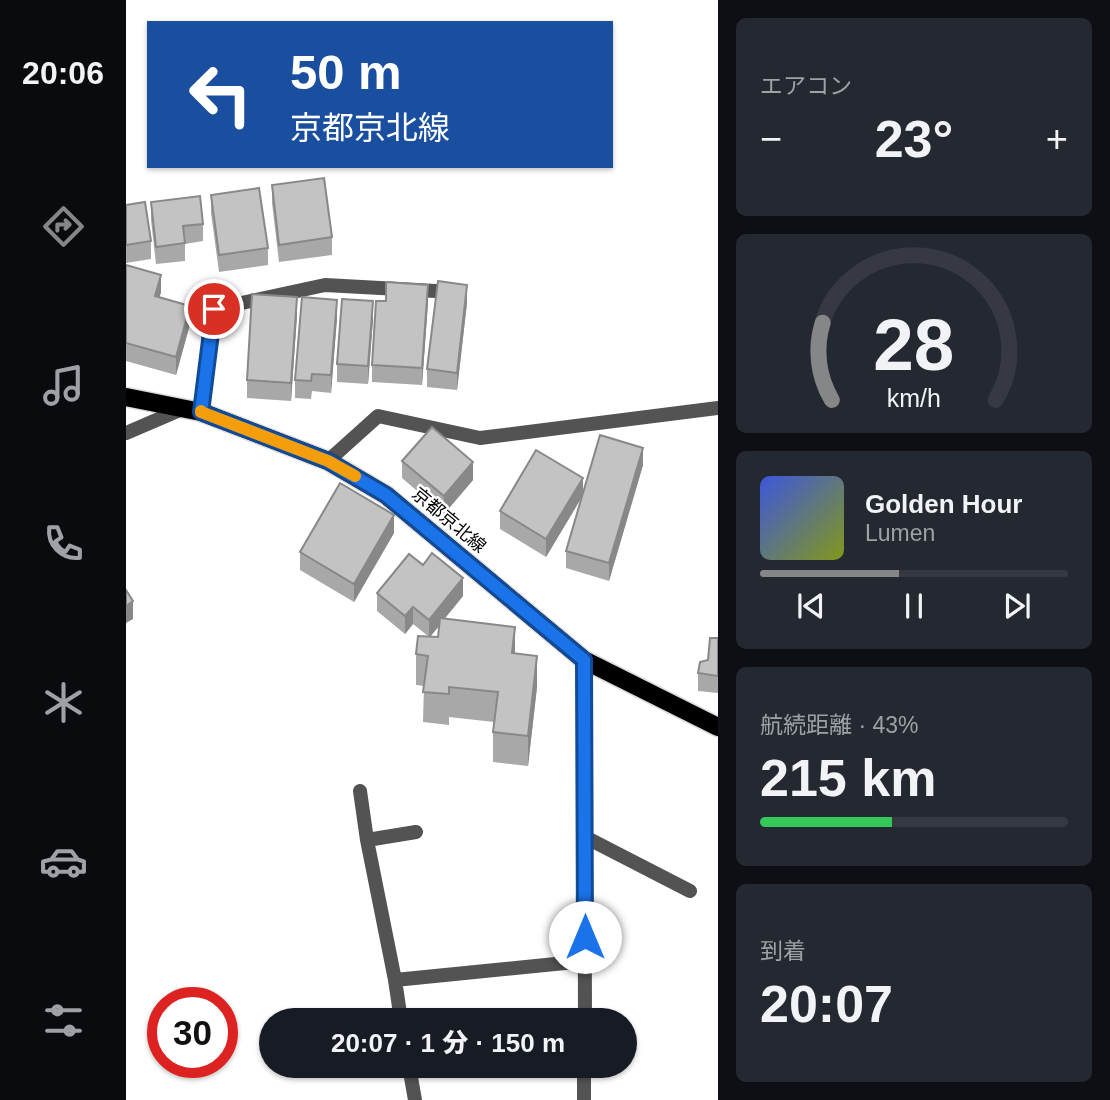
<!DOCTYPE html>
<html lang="ja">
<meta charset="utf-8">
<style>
:root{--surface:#171b24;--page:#242831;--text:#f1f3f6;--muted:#9ea1a6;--line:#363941;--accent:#858687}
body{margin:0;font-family:Arial,"Noto Sans JP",sans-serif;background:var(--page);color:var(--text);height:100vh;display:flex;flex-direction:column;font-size:26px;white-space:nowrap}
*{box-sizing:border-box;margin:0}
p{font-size:23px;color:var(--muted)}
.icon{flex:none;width:38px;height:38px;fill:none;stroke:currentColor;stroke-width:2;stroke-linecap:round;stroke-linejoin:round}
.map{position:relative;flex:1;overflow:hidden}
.details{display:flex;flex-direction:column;gap:18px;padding:18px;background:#0d0f14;width:392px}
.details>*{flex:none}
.top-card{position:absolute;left:21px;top:21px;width:466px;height:147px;border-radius:0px;box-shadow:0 2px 5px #0004;background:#1a4fa0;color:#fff;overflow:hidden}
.speed{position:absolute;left:21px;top:987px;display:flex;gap:14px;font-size:35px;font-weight:700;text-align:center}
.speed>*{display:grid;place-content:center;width:91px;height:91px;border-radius:50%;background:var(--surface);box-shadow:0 2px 5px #0004;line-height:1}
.speed .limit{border:10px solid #d22;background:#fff;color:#111}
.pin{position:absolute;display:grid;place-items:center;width:60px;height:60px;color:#fff;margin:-30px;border:4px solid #fff;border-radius:50%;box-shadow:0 2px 7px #0007}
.me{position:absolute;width:77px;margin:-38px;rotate:0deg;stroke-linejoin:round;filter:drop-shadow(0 0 5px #0008)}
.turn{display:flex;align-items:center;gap:24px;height:147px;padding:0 28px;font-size:32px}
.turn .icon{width:91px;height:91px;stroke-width:2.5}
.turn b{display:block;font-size:49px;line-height:60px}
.big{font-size:52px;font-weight:800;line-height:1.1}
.details .card{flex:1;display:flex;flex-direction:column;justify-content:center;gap:10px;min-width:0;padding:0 24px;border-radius:10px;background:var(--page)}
.details .dial{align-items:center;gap:0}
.dial svg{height:182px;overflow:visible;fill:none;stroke:var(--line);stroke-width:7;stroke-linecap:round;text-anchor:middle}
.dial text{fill:var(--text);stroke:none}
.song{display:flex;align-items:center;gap:21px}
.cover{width:84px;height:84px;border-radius:10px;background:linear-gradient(135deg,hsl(230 70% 55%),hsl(70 70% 35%))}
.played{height:7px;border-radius:4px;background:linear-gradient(90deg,var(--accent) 45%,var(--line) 45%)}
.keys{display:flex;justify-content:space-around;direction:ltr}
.heat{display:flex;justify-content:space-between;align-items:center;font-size:38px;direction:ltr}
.charge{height:10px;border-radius:5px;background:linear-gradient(90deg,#34c759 43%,var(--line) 0)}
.trip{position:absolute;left:133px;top:1008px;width:378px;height:70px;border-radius:35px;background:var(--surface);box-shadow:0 2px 5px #0004;font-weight:800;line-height:70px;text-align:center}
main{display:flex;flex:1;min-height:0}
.tab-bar{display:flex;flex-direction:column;width:126px;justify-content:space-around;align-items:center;background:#090b0e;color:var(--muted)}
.tab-bar .icon{width:49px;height:49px}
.tab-bar .current{color:var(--accent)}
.tab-bar b{font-size:32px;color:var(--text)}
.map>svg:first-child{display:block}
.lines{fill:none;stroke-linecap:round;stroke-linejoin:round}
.primary-casing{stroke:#dbdbdb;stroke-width:21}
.lane{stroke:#535353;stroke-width:14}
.street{stroke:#535353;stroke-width:14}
.primary{stroke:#000;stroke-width:18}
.wall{fill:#a8a8a8;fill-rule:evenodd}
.shaded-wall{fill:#888}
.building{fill:#c3c3c3;stroke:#888;stroke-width:2}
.route-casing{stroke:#114b97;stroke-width:18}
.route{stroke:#1a73e8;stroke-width:12}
.slow{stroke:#f59e0b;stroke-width:12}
.labels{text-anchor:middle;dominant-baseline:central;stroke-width:5;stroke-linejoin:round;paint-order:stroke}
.street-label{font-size:18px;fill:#000;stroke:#fff}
</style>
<main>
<nav class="tab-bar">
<b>20:06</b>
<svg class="icon current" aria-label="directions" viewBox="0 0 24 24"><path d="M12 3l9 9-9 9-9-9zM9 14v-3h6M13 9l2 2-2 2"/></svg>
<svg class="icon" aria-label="music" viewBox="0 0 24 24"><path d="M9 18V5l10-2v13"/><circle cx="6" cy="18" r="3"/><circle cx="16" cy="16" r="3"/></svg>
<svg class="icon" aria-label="phone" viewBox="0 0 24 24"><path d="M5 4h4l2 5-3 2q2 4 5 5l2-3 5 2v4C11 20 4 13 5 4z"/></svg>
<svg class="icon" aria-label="climate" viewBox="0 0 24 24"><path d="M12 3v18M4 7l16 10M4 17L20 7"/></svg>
<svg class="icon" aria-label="car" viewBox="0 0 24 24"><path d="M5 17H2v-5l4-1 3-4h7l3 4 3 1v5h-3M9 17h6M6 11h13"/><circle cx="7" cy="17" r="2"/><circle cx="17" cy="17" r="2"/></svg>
<svg class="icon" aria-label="filters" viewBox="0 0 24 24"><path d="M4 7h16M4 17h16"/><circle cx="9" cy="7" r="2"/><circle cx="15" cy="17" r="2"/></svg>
</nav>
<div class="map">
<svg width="592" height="1100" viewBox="0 0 592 1100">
<rect width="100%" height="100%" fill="#fff"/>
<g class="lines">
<!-- primary casing -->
<g class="primary-casing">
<path id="primary" d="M 0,397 L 75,412 L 202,461 L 260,495 L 458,660 L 592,727"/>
</g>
<!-- lane -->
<path class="lane" d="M 75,412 L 88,309 L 199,285 L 328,292
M 0,433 L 56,409
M 459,837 L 564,891"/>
<!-- street -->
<path class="street" d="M 202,461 L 252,416 L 354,438 L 592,408
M 458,660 L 459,1020
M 234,791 L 241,840
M 269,980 L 241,840 L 290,832
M 275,1020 L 269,980 L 459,961
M 283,1066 L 289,1100
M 458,1100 L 458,1066"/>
<!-- primary -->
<use href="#primary" class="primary"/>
</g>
<!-- wall -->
<path class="wall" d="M 146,185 L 206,237 L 206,255 L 153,262 L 146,203 Z
M 85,195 L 142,248 L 142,265 L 93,272 L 85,213 Z
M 25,202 L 77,224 L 77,241 L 59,244 L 59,261 L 30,264 L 25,220 Z
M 0,205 L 25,241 L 25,259 L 0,263 Z
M 0,265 L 35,292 L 33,298 L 64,324 L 50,375 L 0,361 Z
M 302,303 L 296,385 L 246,382 L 246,365 Z
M 341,303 L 331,390 L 301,387 L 301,369 Z
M 171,315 L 165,401 L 121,398 L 121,380 Z
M 211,318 L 205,393 L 186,391 L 185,399 L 169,398 L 169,380 Z
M 247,319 L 242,384 L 211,382 L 211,364 Z
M 276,461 L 347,480 L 318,514 L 276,478 Z
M 517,465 L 483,581 L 440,568 L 440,551 L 456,497 L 420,557 L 374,529 L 374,511 L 457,493 Z
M 268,533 L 228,602 L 174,570 L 174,552 Z
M 251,593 L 337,596 L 319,618 L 389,654 L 411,687 L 402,766 L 367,762 L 367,732 L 368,722 L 323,717 L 323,725 L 297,722 L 298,686 L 290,685 L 290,654 L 302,636 L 287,624 L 279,634 L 251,611 ZM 314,625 L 312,637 L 304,637 Z
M 592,638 L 592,693 L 572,691 L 572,673 L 582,660 Z"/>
<!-- shaded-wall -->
<path class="shaded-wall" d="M 35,275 L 35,292 L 29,314 L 29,296 Z
M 302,285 L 302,303 L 296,385 L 296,368 Z
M 341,285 L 341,303 L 331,390 L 331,373 Z
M 171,297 L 171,315 L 165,401 L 165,383 Z
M 211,300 L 211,318 L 205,393 L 205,375 Z
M 247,301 L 247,319 L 242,384 L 242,366 Z
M 64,306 L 64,324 L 50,375 L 50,357 Z
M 517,448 L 517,465 L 483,581 L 483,563 Z
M 347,462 L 347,480 L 318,514 L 318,496 Z
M 457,478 L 457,495 L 420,557 L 420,539 Z
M 268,515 L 268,533 L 228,602 L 228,584 Z
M 337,578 L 337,596 L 303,638 L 303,620 Z
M 7,601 L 7,619 L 0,623 L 0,606 Z
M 287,607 L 287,624 L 279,634 L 279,616 Z
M 389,627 L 389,657 L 386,653 Z
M 411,656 L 411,687 L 402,766 L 402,736 Z"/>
<!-- building -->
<path class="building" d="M 198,178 L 206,237 L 153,245 L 146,185 Z
M 133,188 L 142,248 L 93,255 L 85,195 Z
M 74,196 L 77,224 L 57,226 L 59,243 L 30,247 L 25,202 Z
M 19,202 L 25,241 L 0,245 L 0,205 Z
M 0,265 L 35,275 L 29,296 L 64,306 L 50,357 L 0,343 Z
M 312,281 L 341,285 L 331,373 L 301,369 Z
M 260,282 L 302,285 L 296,368 L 246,365 L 250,301 L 260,301 Z
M 126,294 L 171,297 L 165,383 L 121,380 Z
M 176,297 L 211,300 L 205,375 L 186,374 L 185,381 L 169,380 Z
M 216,299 L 247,301 L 242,366 L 211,364 Z
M 306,427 L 347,462 L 318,496 L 276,461 Z
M 474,435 L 517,448 L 483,563 L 440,551 Z
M 410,450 L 457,478 L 420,539 L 374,511 Z
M 214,483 L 268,515 L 228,584 L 174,552 Z
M 306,553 L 337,578 L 303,620 L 287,607 L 279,616 L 251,593 L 283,554 L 297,565 Z
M 0,590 L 7,601 L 0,606 Z
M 314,618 L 389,627 L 386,653 L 411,656 L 402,736 L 367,732 L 372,692 L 323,687 L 323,694 L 297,692 L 302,656 L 290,654 L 292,636 L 312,637 Z
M 584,638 L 592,638 L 592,676 L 572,673 L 574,662 L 582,660 Z"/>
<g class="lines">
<!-- route casing -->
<g class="route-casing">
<path id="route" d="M 88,309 L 75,412 L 202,461 L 260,495 L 458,660 L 459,937"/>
</g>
<!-- route -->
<use href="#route" class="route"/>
<!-- slow -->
<path class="slow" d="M 75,411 L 75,412 L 202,461 L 229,476"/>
</g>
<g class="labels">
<!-- street labels -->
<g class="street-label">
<text transform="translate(323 520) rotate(40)">京都京北線</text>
</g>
</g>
</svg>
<div class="speed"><div class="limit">30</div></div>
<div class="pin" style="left:88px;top:309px;background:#d93025"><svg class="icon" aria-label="arrive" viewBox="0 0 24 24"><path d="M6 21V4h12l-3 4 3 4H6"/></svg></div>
<svg class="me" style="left:459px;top:937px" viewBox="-20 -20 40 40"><circle r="19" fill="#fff"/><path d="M0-13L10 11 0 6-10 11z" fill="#1a73e8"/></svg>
<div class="trip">20:07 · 1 分 · 150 m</div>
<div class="top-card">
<div class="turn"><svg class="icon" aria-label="left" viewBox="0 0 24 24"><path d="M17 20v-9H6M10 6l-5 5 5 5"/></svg><div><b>50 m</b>京都京北線</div></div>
</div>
</div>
<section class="details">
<div class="card"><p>エアコン</p>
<div class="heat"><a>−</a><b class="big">23°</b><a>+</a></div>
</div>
<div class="card dial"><svg viewBox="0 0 100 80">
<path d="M14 69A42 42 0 1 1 86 69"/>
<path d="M14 69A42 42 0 0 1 10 35" stroke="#858687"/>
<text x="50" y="56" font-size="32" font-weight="700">28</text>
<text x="50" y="72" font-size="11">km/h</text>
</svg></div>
<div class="card">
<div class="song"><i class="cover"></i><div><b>Golden Hour</b><p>Lumen</p></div></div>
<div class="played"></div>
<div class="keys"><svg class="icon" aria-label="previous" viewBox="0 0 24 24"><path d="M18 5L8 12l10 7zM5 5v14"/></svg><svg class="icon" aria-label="pause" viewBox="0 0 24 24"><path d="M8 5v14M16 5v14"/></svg><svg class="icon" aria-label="next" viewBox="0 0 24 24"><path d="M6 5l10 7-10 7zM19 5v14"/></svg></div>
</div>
<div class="card"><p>航続距離 · 43%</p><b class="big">215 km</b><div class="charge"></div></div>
<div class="card"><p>到着</p><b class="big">20:07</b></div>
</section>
</main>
